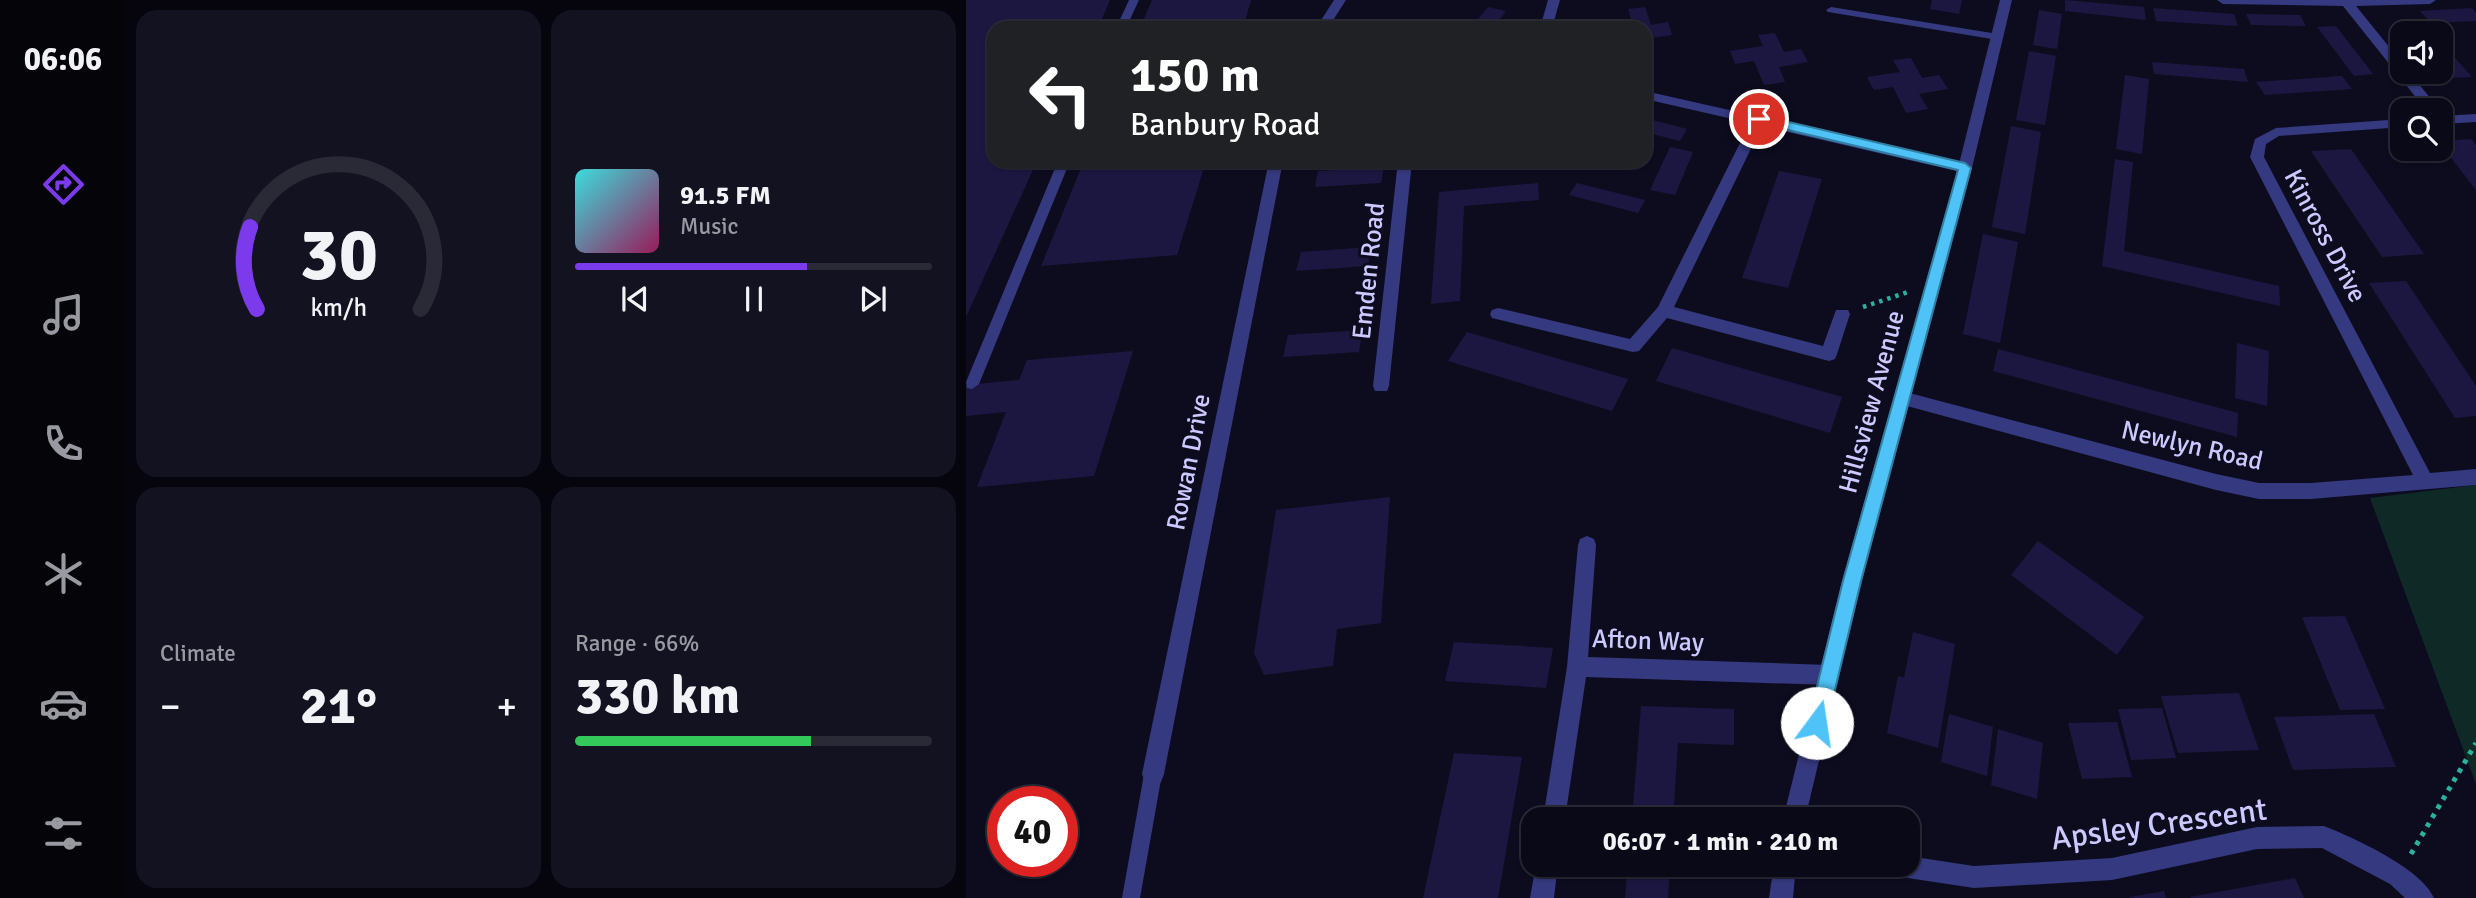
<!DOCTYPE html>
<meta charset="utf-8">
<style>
:root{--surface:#0a0917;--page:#131220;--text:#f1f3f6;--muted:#999aa1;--line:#2a2a36;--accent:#7c3aed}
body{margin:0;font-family:Signika,sans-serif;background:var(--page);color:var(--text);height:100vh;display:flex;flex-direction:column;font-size:26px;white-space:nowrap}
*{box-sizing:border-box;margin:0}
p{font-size:23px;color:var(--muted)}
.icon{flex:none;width:38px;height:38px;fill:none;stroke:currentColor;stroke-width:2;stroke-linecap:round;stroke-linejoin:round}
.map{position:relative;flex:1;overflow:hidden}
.details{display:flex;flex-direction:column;gap:10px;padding:10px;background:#06050d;width:840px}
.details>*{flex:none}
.hud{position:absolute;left:21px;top:21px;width:665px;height:147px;border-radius:21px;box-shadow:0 2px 5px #0004,0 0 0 2px var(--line);background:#202124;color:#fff;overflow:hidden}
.buttons{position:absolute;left:1424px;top:21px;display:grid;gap:14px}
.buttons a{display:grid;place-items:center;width:63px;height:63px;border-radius:14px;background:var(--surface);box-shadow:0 2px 5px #0004,0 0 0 2px var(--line);font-size:35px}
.speed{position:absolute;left:21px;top:786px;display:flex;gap:14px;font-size:35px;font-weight:700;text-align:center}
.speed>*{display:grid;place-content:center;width:91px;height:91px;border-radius:50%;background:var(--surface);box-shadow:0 2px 5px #0004,0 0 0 2px var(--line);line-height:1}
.speed .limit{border:10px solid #d22;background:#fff;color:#111}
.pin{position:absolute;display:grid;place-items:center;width:60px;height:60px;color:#fff;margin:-30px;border:4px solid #fff;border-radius:50%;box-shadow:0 2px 7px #0007}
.me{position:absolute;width:77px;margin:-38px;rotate:14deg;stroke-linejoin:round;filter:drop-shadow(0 0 5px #0008)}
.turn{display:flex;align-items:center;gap:24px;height:147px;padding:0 28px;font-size:32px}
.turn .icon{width:91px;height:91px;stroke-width:2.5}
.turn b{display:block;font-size:49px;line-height:60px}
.big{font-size:52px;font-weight:800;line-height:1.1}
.details .tile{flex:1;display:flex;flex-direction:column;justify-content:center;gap:10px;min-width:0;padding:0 24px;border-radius:21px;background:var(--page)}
.details .dial{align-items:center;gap:0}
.dial svg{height:182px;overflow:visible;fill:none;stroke:var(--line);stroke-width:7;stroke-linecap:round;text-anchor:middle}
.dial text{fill:var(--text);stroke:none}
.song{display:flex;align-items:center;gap:21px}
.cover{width:84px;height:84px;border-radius:10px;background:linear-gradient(135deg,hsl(180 70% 55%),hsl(330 70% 35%))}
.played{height:7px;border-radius:4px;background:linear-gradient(90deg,var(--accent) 65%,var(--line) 65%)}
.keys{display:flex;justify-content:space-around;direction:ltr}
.heat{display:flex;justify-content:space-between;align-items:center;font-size:38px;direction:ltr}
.charge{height:10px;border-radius:5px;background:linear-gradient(90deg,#34c759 66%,var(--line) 0)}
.details .tiles{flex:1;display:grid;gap:10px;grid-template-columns:repeat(2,1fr)}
.trip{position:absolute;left:555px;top:807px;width:399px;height:70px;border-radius:21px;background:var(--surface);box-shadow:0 2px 5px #0004,0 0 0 2px var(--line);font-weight:800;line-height:70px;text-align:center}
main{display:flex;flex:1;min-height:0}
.menu{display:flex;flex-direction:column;width:126px;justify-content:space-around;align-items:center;background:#040409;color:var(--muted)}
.menu .icon{width:49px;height:49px}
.menu .active{color:var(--accent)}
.menu b{font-size:32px;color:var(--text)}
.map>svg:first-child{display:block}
.green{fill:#0f2926}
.building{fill:#1c1740}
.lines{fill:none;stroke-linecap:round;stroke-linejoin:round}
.path-far1{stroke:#2bb29f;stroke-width:4.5;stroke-dasharray:3.5 5;stroke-linecap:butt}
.path{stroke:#2bb29f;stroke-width:5;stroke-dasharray:4.5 6;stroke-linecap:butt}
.service{fill:#35397f;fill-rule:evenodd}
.minor{fill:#35397f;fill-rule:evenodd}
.tertiary{fill:#35397f;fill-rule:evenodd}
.route{fill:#4fc3f7;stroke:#337fa1;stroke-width:2}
.labels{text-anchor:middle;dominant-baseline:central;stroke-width:6;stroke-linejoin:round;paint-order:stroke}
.street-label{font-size:26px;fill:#cbc9ff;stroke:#0d0c1f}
.near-street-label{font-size:32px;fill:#cbc9ff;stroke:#0d0c1f}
</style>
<main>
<nav class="menu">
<b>06:06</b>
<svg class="icon active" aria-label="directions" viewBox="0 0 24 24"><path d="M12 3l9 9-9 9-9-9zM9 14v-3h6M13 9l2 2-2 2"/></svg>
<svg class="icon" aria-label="music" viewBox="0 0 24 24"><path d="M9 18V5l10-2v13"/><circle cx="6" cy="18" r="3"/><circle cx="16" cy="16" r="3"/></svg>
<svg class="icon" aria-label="phone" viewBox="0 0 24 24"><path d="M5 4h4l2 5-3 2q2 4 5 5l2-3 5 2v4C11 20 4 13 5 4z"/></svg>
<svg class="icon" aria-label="climate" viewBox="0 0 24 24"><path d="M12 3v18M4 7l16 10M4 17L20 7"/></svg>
<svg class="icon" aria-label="car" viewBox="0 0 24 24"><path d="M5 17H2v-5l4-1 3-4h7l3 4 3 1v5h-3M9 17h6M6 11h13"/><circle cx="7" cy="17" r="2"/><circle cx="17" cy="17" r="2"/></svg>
<svg class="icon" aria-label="filters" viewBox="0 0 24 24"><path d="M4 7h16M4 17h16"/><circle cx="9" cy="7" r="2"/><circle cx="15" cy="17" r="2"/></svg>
</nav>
<section class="details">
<div class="tiles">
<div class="tile dial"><svg viewBox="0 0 100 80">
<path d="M14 69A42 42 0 1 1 86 69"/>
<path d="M14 69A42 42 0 0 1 11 33" stroke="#7c3aed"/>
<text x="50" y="56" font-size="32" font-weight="700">30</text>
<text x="50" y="72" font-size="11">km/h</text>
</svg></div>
<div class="tile">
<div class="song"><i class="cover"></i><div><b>91.5 FM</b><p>Music</p></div></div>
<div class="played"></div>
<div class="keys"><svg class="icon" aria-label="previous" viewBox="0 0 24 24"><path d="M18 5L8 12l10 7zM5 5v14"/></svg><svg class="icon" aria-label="pause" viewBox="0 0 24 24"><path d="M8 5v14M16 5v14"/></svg><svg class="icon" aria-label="next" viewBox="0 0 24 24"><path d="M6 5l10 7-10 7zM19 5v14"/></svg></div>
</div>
<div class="tile"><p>Climate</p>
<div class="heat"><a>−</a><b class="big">21°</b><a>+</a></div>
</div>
<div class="tile"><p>Range · 66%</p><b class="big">330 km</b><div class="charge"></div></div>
</div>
</section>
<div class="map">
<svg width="1510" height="898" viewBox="0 0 1510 898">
<rect width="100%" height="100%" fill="#0d0c1f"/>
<!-- green -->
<path class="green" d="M 1510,485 L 1510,784 L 1404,498 Z"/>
<!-- building -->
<path class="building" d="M 0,0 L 144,0 L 132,28 L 28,28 L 28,161 L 71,161 L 0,317 Z
M 186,0 L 285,0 L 277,28 L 174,28 Z
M 966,0 L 996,0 L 993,14 L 964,9 Z
M 1099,0 L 1178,7 L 1180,20 L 1099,11 Z
M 522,7 L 540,11 L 527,28 L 505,28 Z
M 679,7 L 685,25 L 702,22 L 706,35 L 679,39 L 679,28 L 634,28 L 633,24 L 665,19 L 662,9 Z
M 1187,8 L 1268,14 L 1272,26 L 1190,21 Z
M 1506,8 L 1510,13 L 1510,21 L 1465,23 L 1454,11 Z
M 1073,10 L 1096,14 L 1091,49 L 1067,45 Z
M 1280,14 L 1334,15 L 1340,26 L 1285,25 Z
M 1461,25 L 1468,33 L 1445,33 L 1439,27 Z
M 1370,26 L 1407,74 L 1388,76 L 1351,27 Z
M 809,33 L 818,52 L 835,49 L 842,62 L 813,67 L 819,82 L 798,85 L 788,61 L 769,64 L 764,51 L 797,46 L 792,35 Z
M 1475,42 L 1506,77 L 1483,78 L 1475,70 Z
M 1063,51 L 1090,56 L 1079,125 L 1050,120 Z
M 945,58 L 956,78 L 973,75 L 982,89 L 953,94 L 962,109 L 940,113 L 927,87 L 908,90 L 901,77 L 934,72 L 927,60 Z
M 1186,62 L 1278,69 L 1282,82 L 1188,74 Z
M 1159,75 L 1183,79 L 1176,154 L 1150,149 Z
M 1376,76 L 1386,89 L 1299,95 L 1290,82 Z
M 679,118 L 721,129 L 714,141 L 679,132 Z
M 1045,126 L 1075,132 L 1059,234 L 1026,227 Z
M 1505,139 L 1510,145 L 1510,190 L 1475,145 L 1475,141 Z
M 704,147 L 727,152 L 709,195 L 684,190 Z
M 1385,149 L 1458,254 L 1416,257 L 1345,151 Z
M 1149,159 L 1167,162 L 1158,251 L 1313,286 L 1314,306 L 1136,266 Z
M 118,161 L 240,161 L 211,255 L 75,266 Z
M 418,167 L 415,183 L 349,187 L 352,171 Z
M 813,171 L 856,179 L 822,288 L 776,278 Z
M 572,183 L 573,200 L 498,206 L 494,301 L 465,304 L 473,192 Z
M 611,183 L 679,200 L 672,213 L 603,195 Z
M 1017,234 L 1052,242 L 1034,343 L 997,334 Z
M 405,247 L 402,266 L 330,271 L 335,252 Z
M 1440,281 L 1510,386 L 1510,416 L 1489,418 L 1403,283 Z
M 397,330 L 393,352 L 317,357 L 322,335 Z
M 501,332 L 662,379 L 646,411 L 482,361 Z
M 1271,343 L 1303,351 L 1301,406 L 1269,398 Z
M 706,348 L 876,397 L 864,433 L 690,381 Z
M 1032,349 L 1272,413 L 1271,437 L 1027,371 Z
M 167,351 L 128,476 L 11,487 L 40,412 L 0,416 L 0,385 L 53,380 L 61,360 Z
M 424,497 L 415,623 L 371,629 L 367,666 L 298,675 L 288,653 L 310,510 Z
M 1072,541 L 1178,617 L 1151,655 L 1045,575 Z
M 1379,616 L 1419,709 L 1374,710 L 1336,617 Z
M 947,632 L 989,644 L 972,748 L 921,733 L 932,676 L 938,678 Z
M 488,642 L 587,648 L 580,688 L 479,681 Z
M 1273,693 L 1293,750 L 1212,753 L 1195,696 Z
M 675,706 L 768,709 L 768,745 L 712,743 L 707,819 L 666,819 Z
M 1196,708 L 1210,758 L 1165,760 L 1152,709 Z
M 983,714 L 1027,727 L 1021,776 L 975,762 Z
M 1408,714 L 1430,767 L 1327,770 L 1308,717 Z
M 1151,722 L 1166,777 L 1116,779 L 1102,723 Z
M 1032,729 L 1077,743 L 1071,799 L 1025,785 Z
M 488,753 L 556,757 L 532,898 L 457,898 Z
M 662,864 L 704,864 L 702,898 L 659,898 Z
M 1329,878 L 1338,898 L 1224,898 L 1224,897 Z
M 1198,891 L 1200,898 L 1164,898 L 1164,897 Z"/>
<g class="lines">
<!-- path-far1 -->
<path class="path-far1" d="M 897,307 L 942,292"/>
<!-- path -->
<path class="path" d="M 1445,854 L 1510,743"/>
<!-- service -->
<path class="service" d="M 163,0 L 173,0 L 160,28 L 150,28 Z
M 865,7 L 1032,34 L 1037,37 L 1032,40 L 862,12 L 860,10 Z
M 92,161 L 104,161 L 13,384 L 6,389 L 1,388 L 0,382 Z
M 187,765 L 193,768 L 196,774 L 174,898 L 156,898 L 178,774 L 181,768 Z"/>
<!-- minor -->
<path class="minor" d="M 368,0 L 380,0 L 362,28 L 350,28 Z
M 582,0 L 594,0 L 586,28 L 574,28 Z
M 1251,0 L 1470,0 L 1464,4 L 1390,6 L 1437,64 L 1437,72 L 1443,72 L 1474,110 L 1460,110 L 1377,6 L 1257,4 Z
M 679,91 L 999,163 L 1006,168 L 999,173 L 796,126 L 708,307 L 857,346 L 870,310 L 882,310 L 884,314 L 871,354 L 869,359 L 863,361 L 701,318 L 673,351 L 667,352 L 526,318 L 524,314 L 526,310 L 532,308 L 664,339 L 692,307 L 784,123 L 679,99 Z
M 1510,114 L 1510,122 L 1475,124 L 1475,116 Z
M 1437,119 L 1437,127 L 1313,136 L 1300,144 L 1298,157 L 1464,473 L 1510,469 L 1510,485 L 1345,499 L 1293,499 L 1250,490 L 930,403 L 928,398 L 930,393 L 936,391 L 1250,474 L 1293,483 L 1345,483 L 1447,475 L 1284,157 L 1289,139 L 1310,128 Z
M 303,161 L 317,161 L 198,774 L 195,782 L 187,785 L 179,782 L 176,774 Z
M 432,161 L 446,161 L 423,386 L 421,391 L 409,391 L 407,386 Z
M 621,536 L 628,539 L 630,545 L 622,657 L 863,665 L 870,668 L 873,675 L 870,682 L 863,685 L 620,677 L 599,819 L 577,819 L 601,667 L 612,545 L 614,539 Z
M 1358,826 C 1388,838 1455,868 1468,898 L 1439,898 L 1424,884 L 1356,848 L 1291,849 L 1146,880 L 1008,888 L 922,875 L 914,872 L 911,864 L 942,864 L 942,856 L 1008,866 L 1146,858 L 1291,827 Z
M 570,864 L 592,864 L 588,898 L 564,898 Z"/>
<!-- tertiary -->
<path class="tertiary" d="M 1034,0 L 1046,0 L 1006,168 L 896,581 L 839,819 L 817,819 L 876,581 L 992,168 Z
M 808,864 L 830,864 L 827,898 L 803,898 Z"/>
</g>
<!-- route -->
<path class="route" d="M 793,115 L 999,163 L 1005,168 L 895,581 L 861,723 L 858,729 L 851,732 L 844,729 L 842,723 L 877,581 L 992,170 L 788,122 L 788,116 Z"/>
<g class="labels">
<!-- street labels -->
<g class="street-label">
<text transform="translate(1359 236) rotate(62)">Kinross Drive</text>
<text transform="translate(403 271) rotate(-84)">Emden Road</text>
<text transform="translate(906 402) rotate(-75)">Hillsview Avenue</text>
<text transform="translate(1226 446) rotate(13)">Newlyn Road</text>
<text transform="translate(223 462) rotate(-79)">Rowan Drive</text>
<text transform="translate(682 641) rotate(2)">Afton Way</text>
</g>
<!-- near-street labels -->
<g class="near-street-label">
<text transform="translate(1193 824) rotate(-8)">Apsley Crescent</text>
</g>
</g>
</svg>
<div class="buttons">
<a><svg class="icon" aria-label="sound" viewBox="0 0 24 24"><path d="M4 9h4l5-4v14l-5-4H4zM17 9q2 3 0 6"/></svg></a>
<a><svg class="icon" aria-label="search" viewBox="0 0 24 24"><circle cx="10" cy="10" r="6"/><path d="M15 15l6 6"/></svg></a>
</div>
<div class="speed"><div class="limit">40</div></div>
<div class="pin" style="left:793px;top:119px;background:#d93025"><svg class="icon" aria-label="arrive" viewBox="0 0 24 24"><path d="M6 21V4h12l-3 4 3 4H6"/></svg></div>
<svg class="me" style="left:851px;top:723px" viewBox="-20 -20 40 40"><circle r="19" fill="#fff"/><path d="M0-13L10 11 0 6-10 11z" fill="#4fc3f7"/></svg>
<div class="trip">06:07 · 1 min · 210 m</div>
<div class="hud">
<div class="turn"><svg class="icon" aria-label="left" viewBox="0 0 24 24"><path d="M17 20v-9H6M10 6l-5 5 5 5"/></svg><div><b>150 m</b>Banbury Road</div></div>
</div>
</div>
</main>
